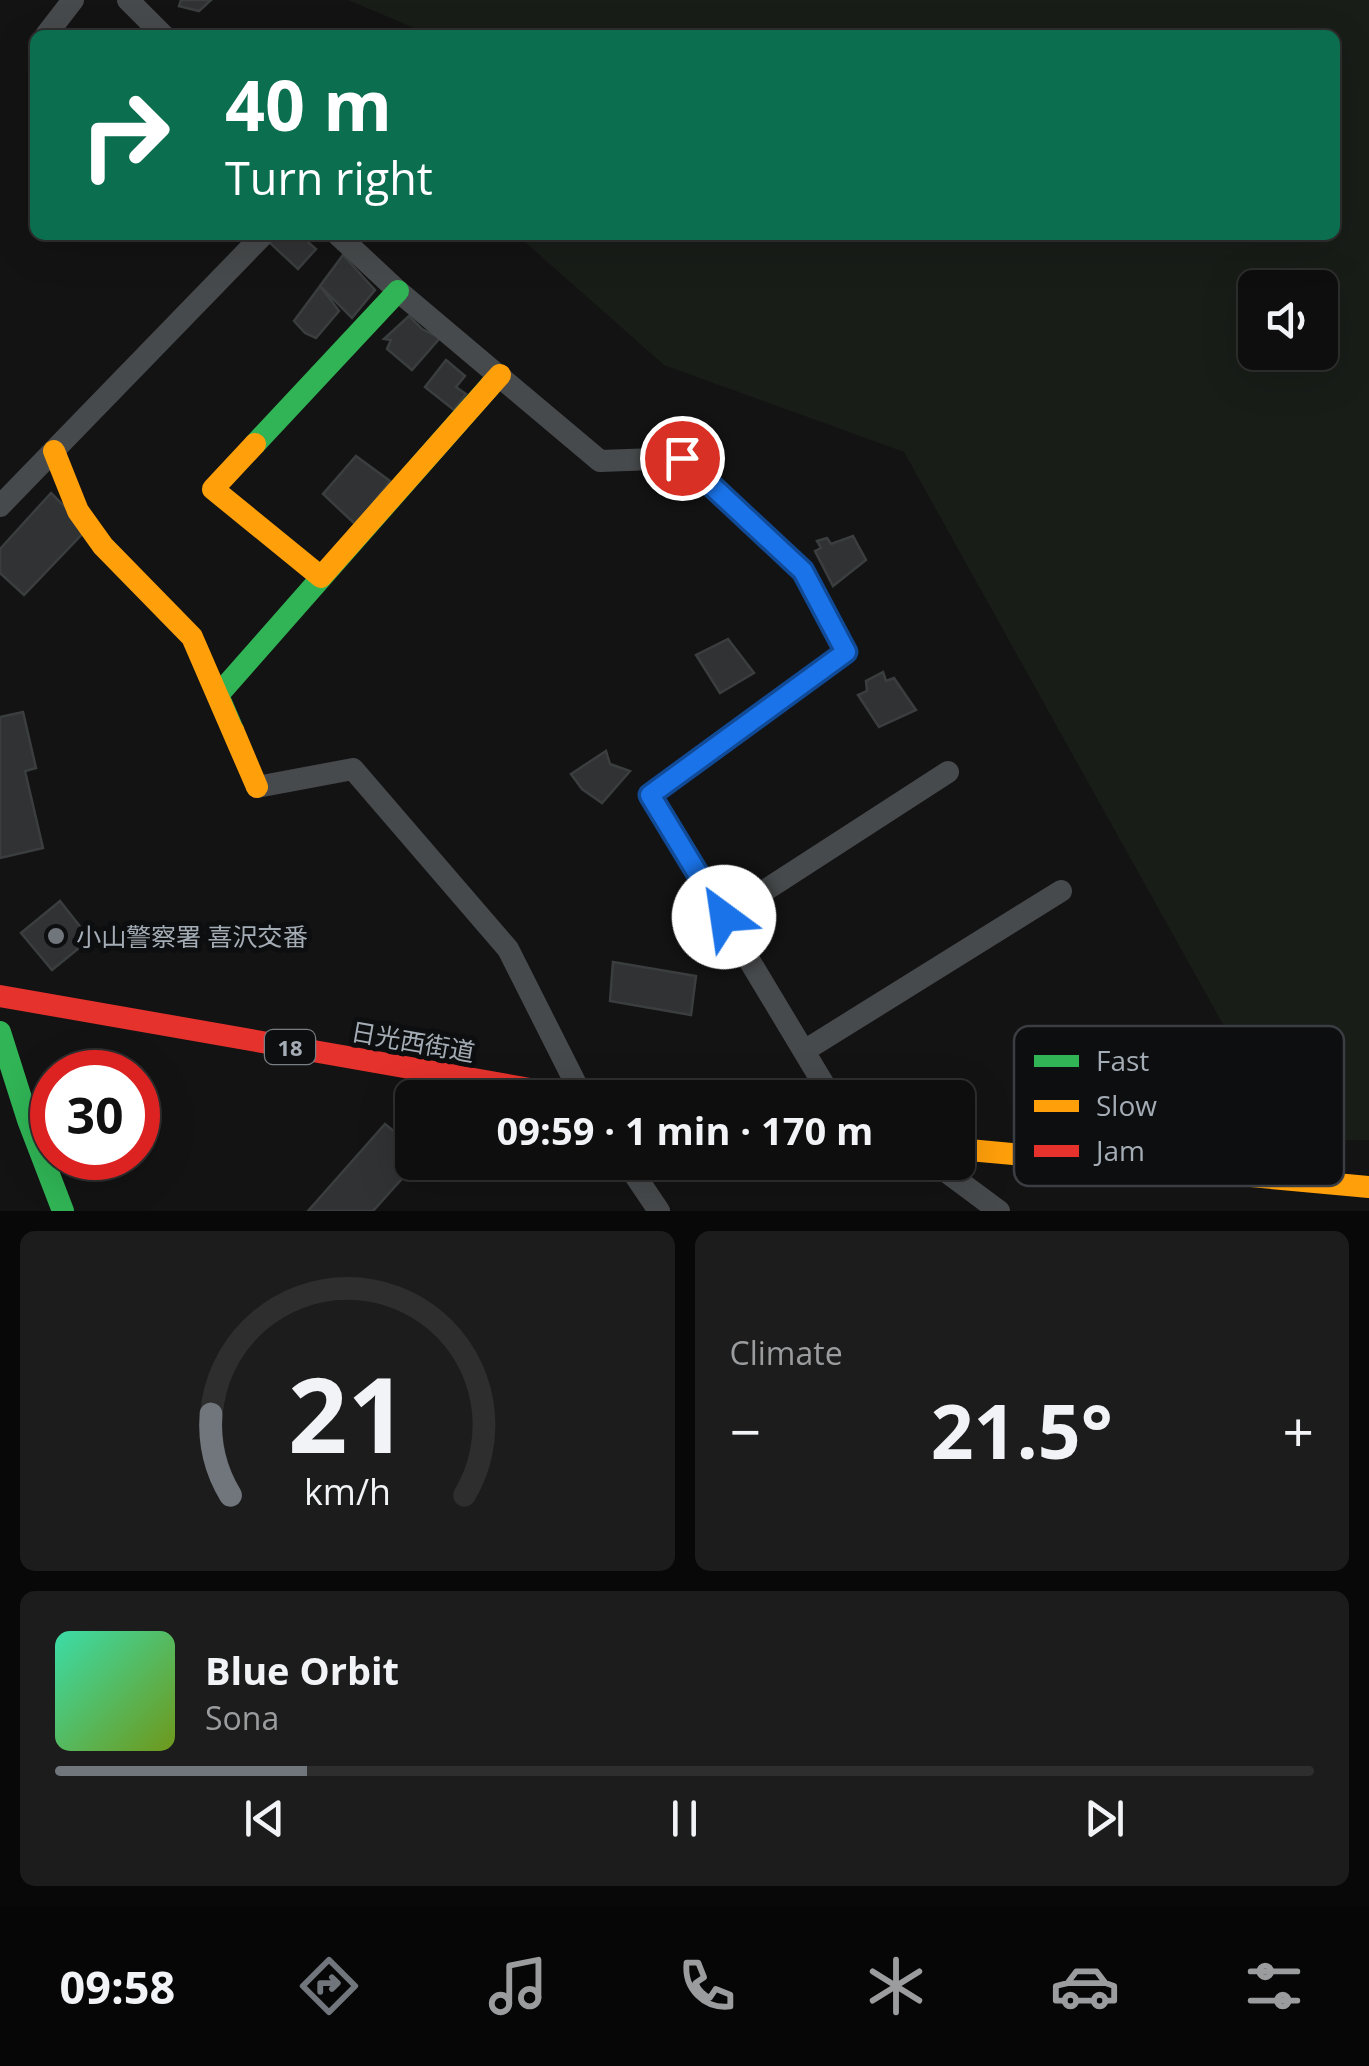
<!DOCTYPE html>
<meta charset="utf-8">
<style>
:root{--surface:#0e0e0e;--page:#1c1c1c;--text:#f1f3f6;--muted:#9b9c9e;--line:#2e2e2e;--accent:#71767c}
body{margin:0;font-family:"Open Sans","Noto Sans JP",sans-serif;background:var(--page);color:var(--text);height:100vh;display:flex;flex-direction:column;font-size:38px;white-space:nowrap}
*{box-sizing:border-box;margin:0}
p{font-size:32px;color:var(--muted)}
.icon{flex:none;width:55px;height:55px;fill:none;stroke:currentColor;stroke-width:2;stroke-linecap:round;stroke-linejoin:round}
.map{position:relative;height:1211px;overflow:hidden}
.side{display:flex;flex-direction:column;gap:20px;padding:20px;background:#080808;flex:1}
.side>*{flex:none}
.banner{position:absolute;left:30px;top:30px;width:1310px;height:210px;border-radius:15px;box-shadow:0 10px 40px #0002,0 0 0 2px var(--line);background:#0b6e4f;color:#fff;overflow:hidden}
.controls{position:absolute;left:1238px;top:270px;display:grid;gap:20px}
.controls a{display:grid;place-items:center;width:100px;height:100px;border-radius:15px;background:var(--surface);box-shadow:0 10px 40px #0002,0 0 0 2px var(--line);font-size:50px}
.speed{position:absolute;left:30px;top:1050px;display:flex;gap:20px;font-size:50px;font-weight:700;text-align:center}
.speed>*{display:grid;place-content:center;width:130px;height:130px;border-radius:50%;background:var(--surface);box-shadow:0 10px 40px #0002,0 0 0 2px var(--line);line-height:1}
.speed .limit{border:15px solid #d22;background:#fff;color:#111}
.pin{position:absolute;display:grid;place-items:center;width:85px;height:85px;color:#fff;margin:-42px;border:5px solid #fff;border-radius:50%;box-shadow:0 2px 10px #0007}
.me{position:absolute;width:110px;margin:-55px;rotate:329deg;stroke-linejoin:round;filter:drop-shadow(0 0 8px #0008)}
.turn{display:flex;align-items:center;gap:35px;height:210px;padding:0 30px;font-size:45px}
.turn .icon{width:130px;height:130px;stroke-width:2.5}
.turn b{display:block;font-size:70px;line-height:85px}
.big{font-size:75px;font-weight:700;line-height:1.1}
.side .card{flex:1;display:flex;flex-direction:column;justify-content:center;gap:15px;min-width:0;padding:0 35px;border-radius:15px;background:var(--page)}
.side .dial{align-items:center;gap:0}
.dial svg{height:260px;overflow:visible;fill:none;stroke:var(--line);stroke-width:7;stroke-linecap:round;text-anchor:middle}
.dial text{fill:var(--text);stroke:none}
.song{display:flex;align-items:center;gap:30px}
.cover{width:120px;height:120px;border-radius:15px;background:linear-gradient(135deg,hsl(160 70% 55%),hsl(80 70% 35%))}
.played{height:10px;border-radius:5px;background:linear-gradient(90deg,var(--accent) 20%,var(--line) 20%)}
.keys{display:flex;justify-content:space-around;direction:ltr}
.heat{display:flex;justify-content:space-between;align-items:center;font-size:55px;direction:ltr}
.side .tiles{flex:1;display:grid;gap:20px;grid-template-columns:1fr 1fr}
.card:last-child{grid-column:span 2}
.trip{position:absolute;left:395px;top:1080px;width:580px;height:100px;border-radius:15px;background:var(--surface);box-shadow:0 10px 40px #0002,0 0 0 2px var(--line);font-weight:700;line-height:100px;text-align:center}
.tab-bar{display:flex;height:160px;justify-content:space-around;align-items:center;background:#060606;color:var(--muted)}
.tab-bar .icon{width:70px;height:70px}
.tab-bar .active{color:var(--accent)}
.tab-bar b{font-size:45px;color:var(--text)}
.map>svg:first-child{display:block}
.green{fill:#181d18;fill-rule:evenodd}
.building{fill:#303233;stroke:#3b3e3f;stroke-width:2.5}
.lines{fill:none;stroke-linecap:round;stroke-linejoin:round}
.street{stroke:#474a4c;stroke-width:22}
.fast{stroke:#30b455;stroke-width:22}
.slow{stroke:#ff9f0a;stroke-width:22}
.jam{stroke:#e5322d;stroke-width:22}
.route-casing{stroke:#114b97;stroke-width:25}
.route{stroke:#1a73e8;stroke-width:18}
.poi-dot{fill:#71767c;stroke:#0d0e0f;stroke-width:4}
.labels{text-anchor:middle;dominant-baseline:central;stroke-width:10;stroke-linejoin:round;paint-order:stroke}
.shield{fill:#0d0e0f;stroke:#777d83;stroke-width:2.5}
.shield-label{font-size:22px;font-weight:bold;fill:#a4acb5}
.poi-label{font-size:25px;fill:#a4acb5;stroke:#0d0e0f;text-anchor:start}
.street-label{font-size:25px;fill:#a4acb5;stroke:#0d0e0f}
.key{fill:#0d0e0f;stroke:#3a3d41;stroke-width:2.5}
.key-label{font-size:28px;fill:#a4acb5}
</style>
<div class="map">
<svg width="1369" height="1211" viewBox="0 0 1369 1211">
<rect width="100%" height="100%" fill="#131313"/>
<!-- green -->
<path class="green" d="M 348,0 L 1369,0 L 1369,1140 L 1288,1141 L 904,452 L 664,365 L 517,235 L 1335,235 L 1335,35 L 431,35 ZM 1255,288 L 1320,288 L 1320,352 L 1255,352 Z"/>
<!-- building -->
<path class="building" d="M 181,0 L 211,0 L 199,11 L 179,6 Z
M 275,235 L 291,235 L 296,240 L 300,235 L 316,249 L 298,269 L 269,242 Z
M 343,255 L 375,290 L 352,318 L 320,286 Z
M 320,286 L 339,311 L 316,338 L 305,333 L 294,321 Z
M 409,316 L 422,329 L 440,338 L 412,370 L 387,349 L 391,340 L 384,339 Z
M 446,360 L 465,376 L 456,387 L 466,394 L 454,410 L 425,387 Z
M 356,456 L 390,481 L 356,525 L 323,494 Z
M 51,493 L 87,529 L 24,595 L 0,573 L 0,549 Z
M 853,536 L 866,560 L 833,586 L 815,551 L 821,548 L 817,541 L 827,538 L 831,544 Z
M 728,639 L 754,673 L 720,693 L 696,655 Z
M 883,672 L 886,681 L 894,678 L 916,710 L 879,727 L 858,695 L 867,691 L 866,681 Z
M 23,712 L 36,768 L 25,771 L 43,848 L 0,858 L 0,717 Z
M 606,751 L 610,764 L 630,771 L 602,803 L 582,789 L 571,774 Z
M 60,901 L 90,939 L 52,970 L 21,933 Z
M 613,962 L 696,976 L 691,1015 L 610,1001 Z
M 385,1124 L 412,1146 L 412,1162 L 417,1162 L 373,1211 L 308,1211 Z"/>
<g class="lines">
<!-- street -->
<path class="street" d="M 128,0 L 163,35
M 46,35 L 73,0
M 338,235 L 398,291 L 600,461 L 682,458 L 803,571 L 846,652 L 650,795 L 832,1098
M 0,506 L 263,235
M 257,787 L 353,769 L 508,949 L 583,1098
M 724,917 L 948,772
M 804,1051 L 1061,891
M 626,1162 L 659,1211
M 933,1162 L 999,1211"/>
<!-- fast -->
<path class="fast" d="M 255,444 L 398,291
M 233,730 L 218,695 L 490,386
M 0,1032 L 28,1120 L 63,1211"/>
<!-- slow -->
<path class="slow" d="M 255,444 L 213,489 L 321,577 L 500,375 L 490,386
M 54,451 L 78,511 L 103,546 L 192,637 L 257,787 L 233,730
M 958,1149 L 1369,1187"/>
<!-- jam -->
<path class="jam" d="M 0,996 L 581,1098"/>
</g>
<g class="lines">
<!-- route casing -->
<g class="route-casing">
<path id="route" d="M 682,458 L 803,571 L 846,652 L 650,795 L 724,917"/>
</g>
<!-- route -->
<use href="#route" class="route"/>
</g>
<!-- markers -->
<circle class="poi-dot" cx="56" cy="936" r="10"/>
<g class="labels">
<!-- shield labels -->
<rect class="shield" x="265" y="1030" width="50" height="34" rx="8"/>
<g class="shield-label">
<text x="290" y="1047">18</text>
</g>
<!-- poi labels -->
<g class="poi-label">
<text x="76" y="936">小山警察署 喜沢交番</text>
</g>
<!-- street labels -->
<g class="street-label">
<text transform="translate(413 1041) rotate(10)">日光西街道</text>
</g>
</g>
<!-- legend -->
<rect x="1014" y="1026" width="330" height="160" rx="15" class="key"/>
<rect x="1034" y="1055" width="45" height="12" fill="#30b455"/>
<rect x="1034" y="1100" width="45" height="12" fill="#ff9f0a"/>
<rect x="1034" y="1145" width="45" height="12" fill="#e5322d"/>
<g class="key-label">
<text x="1096" y="1071">Fast</text>
<text x="1096" y="1116">Slow</text>
<text x="1096" y="1161">Jam</text>
</g>
</svg>
<div class="controls">
<a><svg class="icon" aria-label="sound" viewBox="0 0 24 24"><path d="M4 9h4l5-4v14l-5-4H4zM17 9q2 3 0 6"/></svg></a>
</div>
<div class="speed"><div class="limit">30</div></div>
<div class="pin" style="left:682px;top:458px;background:#d93025"><svg class="icon" aria-label="arrive" viewBox="0 0 24 24"><path d="M6 21V4h12l-3 4 3 4H6"/></svg></div>
<svg class="me" style="left:724px;top:917px" viewBox="-20 -20 40 40"><circle r="19" fill="#fff"/><path d="M0-13L10 11 0 6-10 11z" fill="#1a73e8"/></svg>
<div class="trip">09:59 · 1 min · 170 m</div>
<div class="banner">
<div class="turn"><svg class="icon" aria-label="right" viewBox="0 0 24 24"><path d="M7 20v-9h11M14 6l5 5-5 5"/></svg><div><b>40 m</b>Turn right</div></div>
</div>
</div>
<section class="side">
<div class="tiles">
<div class="card dial"><svg viewBox="0 0 100 80">
<path d="M14 69A42 42 0 1 1 86 69"/>
<path d="M14 69A42 42 0 0 1 8 44" stroke="#71767c"/>
<text x="50" y="56" font-size="32" font-weight="700">21</text>
<text x="50" y="72" font-size="11">km/h</text>
</svg></div>
<div class="card"><p>Climate</p>
<div class="heat"><a>−</a><b class="big">21.5°</b><a>+</a></div>
</div>
<div class="card">
<div class="song"><i class="cover"></i><div><b>Blue Orbit</b><p>Sona</p></div></div>
<div class="played"></div>
<div class="keys"><svg class="icon" aria-label="previous" viewBox="0 0 24 24"><path d="M18 5L8 12l10 7zM5 5v14"/></svg><svg class="icon" aria-label="pause" viewBox="0 0 24 24"><path d="M8 5v14M16 5v14"/></svg><svg class="icon" aria-label="next" viewBox="0 0 24 24"><path d="M6 5l10 7-10 7zM19 5v14"/></svg></div>
</div>
</div>
</section>
<nav class="tab-bar">
<b>09:58</b>
<svg class="icon active" aria-label="directions" viewBox="0 0 24 24"><path d="M12 3l9 9-9 9-9-9zM9 14v-3h6M13 9l2 2-2 2"/></svg>
<svg class="icon" aria-label="music" viewBox="0 0 24 24"><path d="M9 18V5l10-2v13"/><circle cx="6" cy="18" r="3"/><circle cx="16" cy="16" r="3"/></svg>
<svg class="icon" aria-label="phone" viewBox="0 0 24 24"><path d="M5 4h4l2 5-3 2q2 4 5 5l2-3 5 2v4C11 20 4 13 5 4z"/></svg>
<svg class="icon" aria-label="climate" viewBox="0 0 24 24"><path d="M12 3v18M4 7l16 10M4 17L20 7"/></svg>
<svg class="icon" aria-label="car" viewBox="0 0 24 24"><path d="M5 17H2v-5l4-1 3-4h7l3 4 3 1v5h-3M9 17h6M6 11h13"/><circle cx="7" cy="17" r="2"/><circle cx="17" cy="17" r="2"/></svg>
<svg class="icon" aria-label="filters" viewBox="0 0 24 24"><path d="M4 7h16M4 17h16"/><circle cx="9" cy="7" r="2"/><circle cx="15" cy="17" r="2"/></svg>
</nav>
